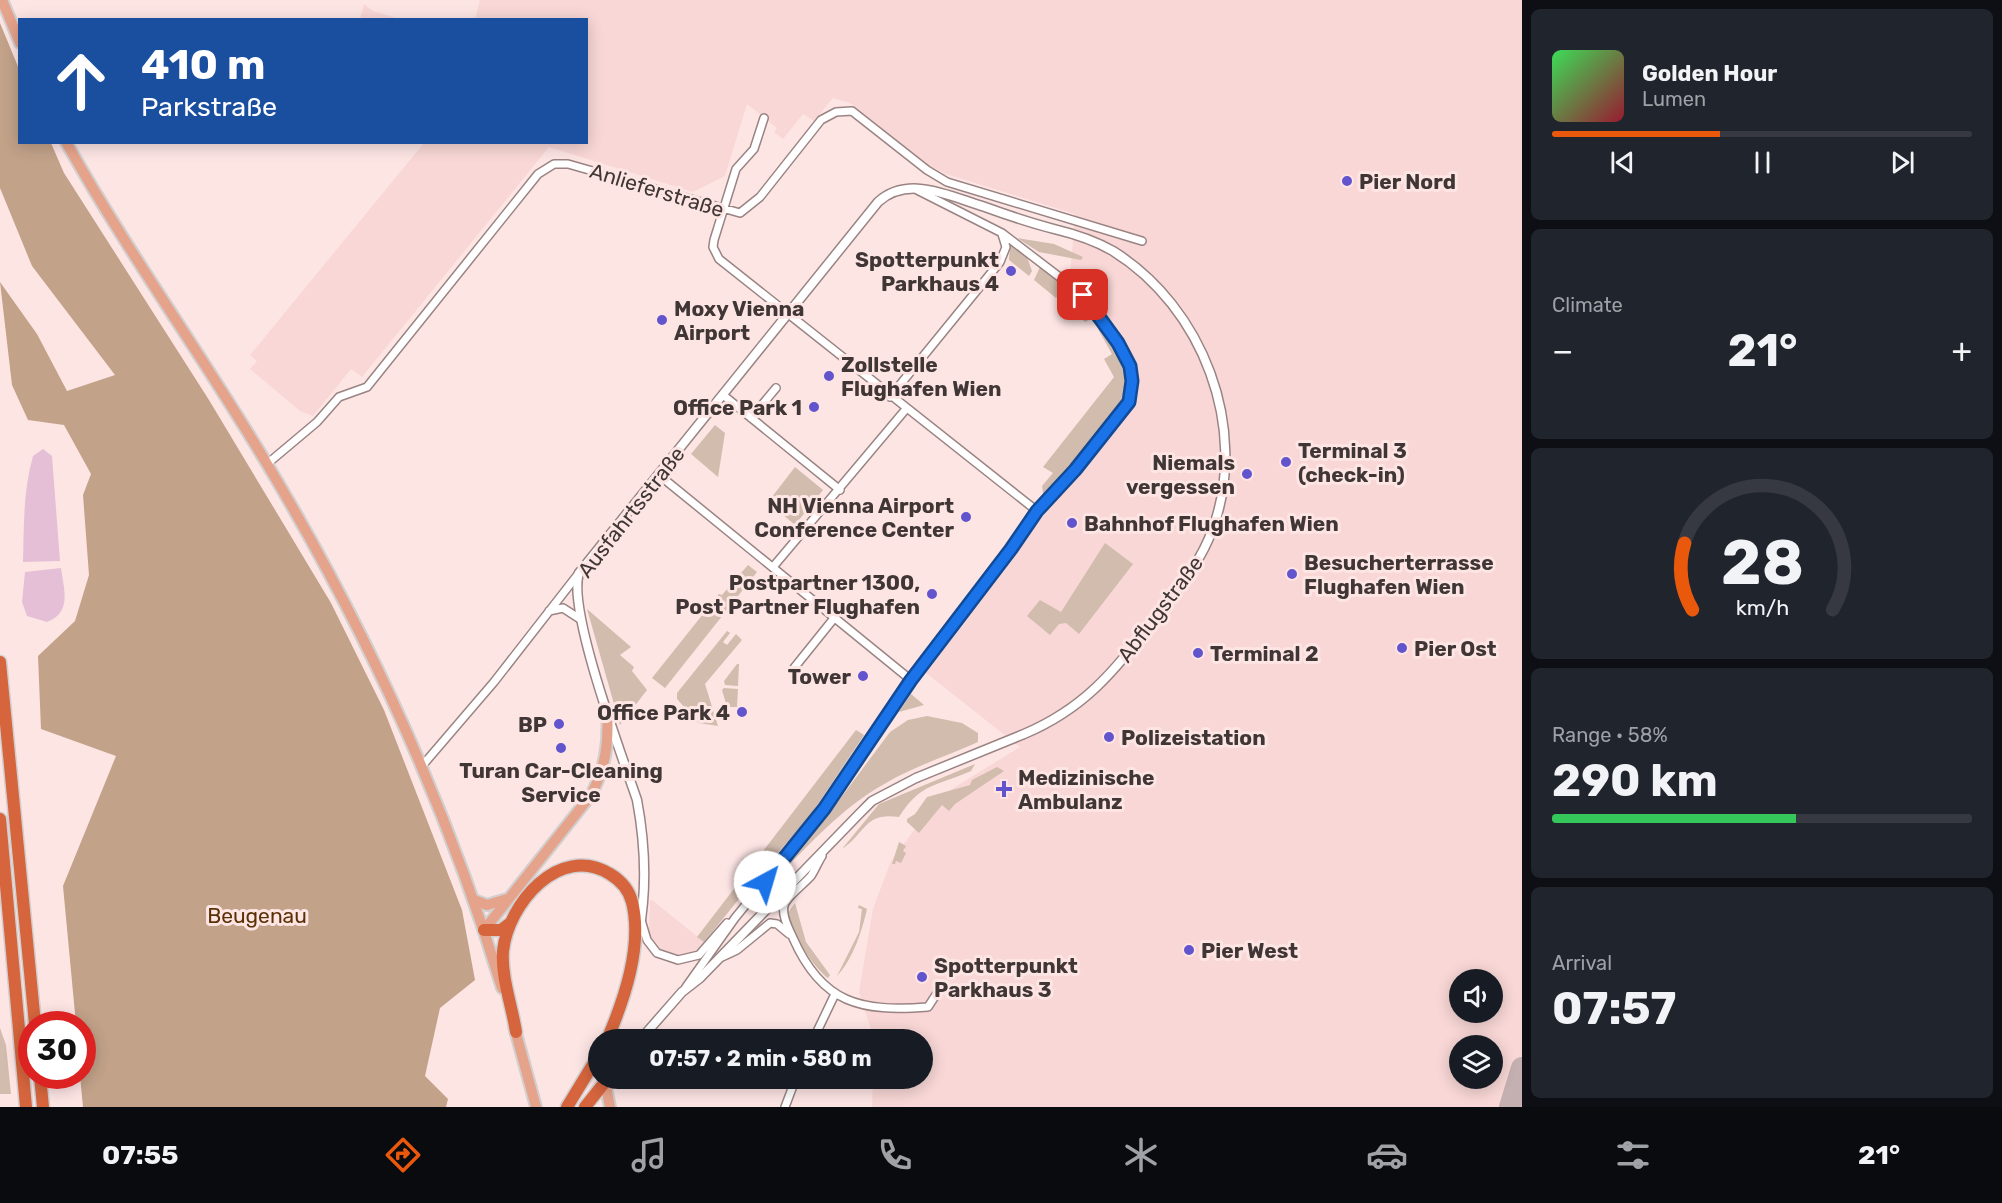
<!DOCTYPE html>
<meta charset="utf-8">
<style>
:root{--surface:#171b24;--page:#20242c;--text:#f1f3f6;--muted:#9ea1a6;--line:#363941;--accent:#ea580c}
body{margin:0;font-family:Rubik,sans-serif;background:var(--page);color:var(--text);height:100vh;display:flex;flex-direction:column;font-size:22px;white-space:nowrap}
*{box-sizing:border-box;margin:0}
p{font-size:20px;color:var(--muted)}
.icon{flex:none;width:33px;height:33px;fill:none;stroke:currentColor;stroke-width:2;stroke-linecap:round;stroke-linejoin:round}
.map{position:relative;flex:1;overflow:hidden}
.sheet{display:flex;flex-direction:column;gap:9px;padding:9px;background:#0d0f14;width:480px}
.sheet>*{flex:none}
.hud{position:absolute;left:18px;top:18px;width:570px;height:126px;border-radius:0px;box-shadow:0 3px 15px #0003;background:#1a4fa0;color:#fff;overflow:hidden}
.fabs{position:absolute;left:1449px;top:969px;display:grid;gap:12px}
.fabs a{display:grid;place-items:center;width:54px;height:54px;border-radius:50%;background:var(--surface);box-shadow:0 3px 15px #0003;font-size:30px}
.speed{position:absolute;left:18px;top:1011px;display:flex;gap:12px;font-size:30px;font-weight:700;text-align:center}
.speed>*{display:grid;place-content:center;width:78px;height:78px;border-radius:50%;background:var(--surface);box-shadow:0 3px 15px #0003;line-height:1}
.speed .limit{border:9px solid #d22;background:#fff;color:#111}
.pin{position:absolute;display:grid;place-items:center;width:51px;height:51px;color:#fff;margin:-26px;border-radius:12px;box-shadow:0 3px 9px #0006}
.me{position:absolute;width:66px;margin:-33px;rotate:39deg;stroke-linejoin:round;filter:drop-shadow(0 0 4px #0008)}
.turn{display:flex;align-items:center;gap:21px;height:126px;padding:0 24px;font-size:27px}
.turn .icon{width:78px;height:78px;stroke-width:2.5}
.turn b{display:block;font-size:42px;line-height:51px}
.big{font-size:45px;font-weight:700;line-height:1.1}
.sheet .widget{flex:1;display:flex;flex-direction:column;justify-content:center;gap:9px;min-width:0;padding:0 21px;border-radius:9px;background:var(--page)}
.sheet .dial{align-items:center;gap:0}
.dial svg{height:156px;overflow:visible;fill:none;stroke:var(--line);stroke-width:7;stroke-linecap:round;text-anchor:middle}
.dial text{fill:var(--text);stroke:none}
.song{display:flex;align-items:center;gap:18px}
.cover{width:72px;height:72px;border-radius:9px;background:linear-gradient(135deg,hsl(130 70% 55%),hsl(350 70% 35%))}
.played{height:6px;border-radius:3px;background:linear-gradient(90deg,var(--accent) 40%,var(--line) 40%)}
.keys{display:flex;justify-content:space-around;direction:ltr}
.heat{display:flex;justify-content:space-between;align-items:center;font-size:33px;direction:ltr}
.charge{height:9px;border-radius:4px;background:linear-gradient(90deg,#34c759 58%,var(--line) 0)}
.trip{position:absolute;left:588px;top:1029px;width:345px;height:60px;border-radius:30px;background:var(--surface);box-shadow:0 3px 15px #0003;font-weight:700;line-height:60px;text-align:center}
.tab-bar{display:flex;height:96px;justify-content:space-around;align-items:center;background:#090b0e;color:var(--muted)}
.tab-bar .icon{width:42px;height:42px}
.tab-bar .selected{color:var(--accent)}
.tab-bar b{font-size:27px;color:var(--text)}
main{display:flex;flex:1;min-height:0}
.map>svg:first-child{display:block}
.built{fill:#f8d7d6;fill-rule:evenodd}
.green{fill:#d1bcad}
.forest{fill:#c2a289}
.water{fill:#e4bfd6}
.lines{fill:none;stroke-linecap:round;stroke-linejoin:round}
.taxiway{stroke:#c4b0b0;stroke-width:22}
.minor-casing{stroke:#9a8483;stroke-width:10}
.tertiary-casing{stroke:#9a8483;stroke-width:11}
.primary-casing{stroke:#d1cfcf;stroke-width:14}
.motorway-casing{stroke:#d1cfcf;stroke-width:15}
.minor{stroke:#fff;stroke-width:7}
.tertiary{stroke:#fff;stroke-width:8}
.primary{stroke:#e6a38b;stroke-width:10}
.motorway{stroke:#d6653d;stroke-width:12}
.tertiary-bridge-casing{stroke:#9a8483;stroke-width:11;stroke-linecap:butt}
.tertiary-bridge{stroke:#fff;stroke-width:8}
.route-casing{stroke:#114b97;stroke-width:15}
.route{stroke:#1a73e8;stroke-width:10}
.poi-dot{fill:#6154cd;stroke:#fde5e4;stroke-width:2}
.labels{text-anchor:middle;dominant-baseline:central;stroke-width:6;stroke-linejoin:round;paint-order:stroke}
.poi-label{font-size:21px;font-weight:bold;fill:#3f3635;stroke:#fde5e4;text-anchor:start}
.street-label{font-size:21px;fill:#3f3635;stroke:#fde5e4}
.park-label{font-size:21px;fill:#5b3004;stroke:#fde5e4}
</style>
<main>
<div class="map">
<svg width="1522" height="1107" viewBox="0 0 1522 1107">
<rect width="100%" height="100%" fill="#fde5e4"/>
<!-- built -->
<path class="built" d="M 480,0 L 1522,0 L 1522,1107 L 872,1107 L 873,1079 L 922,1078 L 922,1040 L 874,1039 L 859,992 L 873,909 L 891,861 L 939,797 L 1020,747 L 926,673 L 1136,392 L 1121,336 L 1070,277 L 1075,214 L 946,174 L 928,165 L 850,103 L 833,98 L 814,121 L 803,114 L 783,139 L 774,132 L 777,128 L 747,104 L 725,176 L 693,192 L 549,147 L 362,377 L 351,369 L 313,416 L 300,411 L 250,369 L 257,361 L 250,355 L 424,143 L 586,142 L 586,20 L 475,19 ZM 1460,980 L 1492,980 L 1492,1012 L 1460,1012 ZM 1460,1046 L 1492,1046 L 1492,1078 L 1460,1078 Z
M 364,4 L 373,11 L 399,19 L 360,19 Z
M 652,900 L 704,942 L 699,948 L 690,955 L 681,956 L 659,951 L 649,936 L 650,901 Z"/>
<!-- green -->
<path class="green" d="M 1017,238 L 1054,244 L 1083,257 L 1081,260 L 1039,252 Z
M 1010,243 L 1027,257 L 1032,271 L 1029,276 L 1009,260 Z
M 1040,267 L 1059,281 L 1063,290 L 1056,298 L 1034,280 Z
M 1071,292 L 1085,305 L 1092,318 L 1085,322 L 1067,305 Z
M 1102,325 C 1114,347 1131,370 1125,395 L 1070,470 L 1046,495 L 1043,493 L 1042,486 L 1053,473 L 1043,467 L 1114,377 L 1104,359 L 1112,354 L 1098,329 Z
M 715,425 L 725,433 L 718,477 L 691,454 Z
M 795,467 L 823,490 L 795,525 L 768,502 Z
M 1105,543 L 1133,564 L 1079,634 L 1066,623 L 1059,624 L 1050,635 L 1027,616 L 1040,600 L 1061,612 Z
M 748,565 L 757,572 L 665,688 L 652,678 L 719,594 L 722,595 Z
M 587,609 L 631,647 L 620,655 L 634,667 L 632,671 L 647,690 L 620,725 Z
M 727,631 L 730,633 L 723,642 L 727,645 L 736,634 L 742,640 L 705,684 L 718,726 L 699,723 L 677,699 L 677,693 Z
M 737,664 L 739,664 L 738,686 L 725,685 L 724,681 Z
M 724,688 L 738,689 L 737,707 L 727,707 L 722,690 Z
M 911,694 L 924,705 L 899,712 Z
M 927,716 L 962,723 L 978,733 L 978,742 C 947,756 915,766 886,783 C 848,804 818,835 788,866 L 786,864 L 837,803 L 890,732 L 908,720 Z
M 856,730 L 864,735 L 808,819 L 760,873 L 704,942 L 697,937 Z
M 975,764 L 971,771 C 938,786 921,782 899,817 C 864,812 866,833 842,849 L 879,804 Z
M 997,767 L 1004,771 L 955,804 L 949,811 L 942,805 L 919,833 L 907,822 L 907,819 L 915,814 L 927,797 L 970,785 L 972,780 Z
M 899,842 L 906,846 L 903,851 L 906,853 L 901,863 L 896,861 L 895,864 L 892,864 Z
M 795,903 L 806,942 L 830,975 L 828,978 C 816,970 788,930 788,916 C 789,910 792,907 795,903 Z
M 859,905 L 867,909 C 862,931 853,959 837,976 L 859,932 L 862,909 L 858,908 Z
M 0,1028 L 6,1045 L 11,1094 L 0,1094 Z"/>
<!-- forest -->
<path class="forest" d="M 0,23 L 19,69 L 20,142 L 51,143 L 64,173 L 209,400 L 331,603 L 384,710 L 462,910 L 475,980 L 440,1008 L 425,1076 L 448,1099 L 446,1107 L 83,1107 L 80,1076 L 82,1024 L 76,1024 L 63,886 L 116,756 L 41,729 L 38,656 L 75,621 L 89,575 L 83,495 L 91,474 L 64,425 L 28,420 L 12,385 L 0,282 L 37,334 L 67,391 L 115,375 L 32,266 L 0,188 Z"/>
<!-- water -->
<path class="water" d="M 43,449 L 52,456 L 60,561 L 23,562 C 24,526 23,491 33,456 Z
M 61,568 C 64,590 72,612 47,622 L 27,616 L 22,602 L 25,572 Z"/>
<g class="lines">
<!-- taxiway -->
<path class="taxiway" d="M 1510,1107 L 1522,1068"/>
<!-- minor casing -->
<g class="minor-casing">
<path id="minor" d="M 764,118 L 754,149 L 736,169 L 714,240 L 713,247 L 719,259 L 1037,511
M 723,395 L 840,490
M 890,397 L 1000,262 L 1006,247 L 1002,234
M 751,418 L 776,388
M 267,464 L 317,422 L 339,397 L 367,387 L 538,174 L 554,164 L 568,164 L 740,213 L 760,197 L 821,120 L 836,112 L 852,111 L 927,170 L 947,182 L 1142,241
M 659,475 L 911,680
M 773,567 L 906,409
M 549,611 L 563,608 L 580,619
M 794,668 L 835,617
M 422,766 L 494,682 L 579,573
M 822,856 C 818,862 815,870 811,876 C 803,885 791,893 785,903 C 780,913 789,929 793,938 C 822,1004 861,1012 928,1007 L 941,987
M 641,920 L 647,940 L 657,953 L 678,960 L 699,955 L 727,923
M 722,957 L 737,950 L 770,923 L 777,924 L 789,934
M 686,987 L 735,918 L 824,809 L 911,680 L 1016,543 L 1037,511 L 1075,470 L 1129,402 L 1132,381 L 1130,366 L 1118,343 L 1083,295 L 1002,233 L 917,190
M 813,1040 L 835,994
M 785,1107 L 796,1078"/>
</g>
<!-- tertiary casing -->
<g class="tertiary-casing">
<path id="tertiary" d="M 639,932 C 647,889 645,843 637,800 C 622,756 567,610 579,573 L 878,202 C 909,174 951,197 985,207 C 1007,215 1031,223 1054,229 C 1075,234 1094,240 1113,251 C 1203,307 1249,428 1213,528 C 1201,562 1179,588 1157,616 C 1116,668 1088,707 1024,734
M 640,1040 L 682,992 L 700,978 L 860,813 L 872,801 L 916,778"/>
</g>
<!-- primary casing -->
<g class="primary-casing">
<path id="primary" d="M 2,0 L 20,43
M 66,142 C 128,253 202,355 267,464 C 366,629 446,804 502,988
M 474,900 L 487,905 L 507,899
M 484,930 L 591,795 C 606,767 609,741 607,710
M 514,1026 L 536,1107
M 605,1082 L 610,1107"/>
</g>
<!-- motorway casing -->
<g class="motorway-casing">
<path id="motorway" d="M 0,662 L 35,1024
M 0,819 L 26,1107
M 484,930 L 501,930 L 509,924
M 516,1032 C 512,1006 501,977 503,951 C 508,904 559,843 610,874 C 620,880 629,890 632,902 C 643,946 624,1000 607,1040
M 40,1076 L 43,1107
M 567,1107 L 598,1056
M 585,1107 L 605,1082"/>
</g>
<!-- minor -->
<use href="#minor" class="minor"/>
<!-- tertiary -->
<use href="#tertiary" class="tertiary"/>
<!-- primary -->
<use href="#primary" class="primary"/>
<!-- motorway -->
<use href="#motorway" class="motorway"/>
<!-- tertiary-bridge casing -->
<g class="tertiary-bridge-casing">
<path id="tertiary-bridge" d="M 916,778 L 1024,734"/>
</g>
<!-- tertiary-bridge -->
<use href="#tertiary-bridge" class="tertiary-bridge"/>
</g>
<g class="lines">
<!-- route casing -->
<g class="route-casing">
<path id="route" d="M 765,882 L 824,809 L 911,680 L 1011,549 L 1037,511 L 1075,470 L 1129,402 L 1132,381 L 1130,366 L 1118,343 L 1083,295"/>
</g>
<!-- route -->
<use href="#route" class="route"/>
</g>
<!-- markers -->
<g class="poi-dot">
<circle cx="1347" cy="181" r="6"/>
<circle cx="1011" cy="271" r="6"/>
<circle cx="662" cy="320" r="6"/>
<circle cx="829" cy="376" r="6"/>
<circle cx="814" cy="407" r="6"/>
<circle cx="1286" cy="462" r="6"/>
<circle cx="1247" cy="474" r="6"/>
<circle cx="966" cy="517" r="6"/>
<circle cx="1072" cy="523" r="6"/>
<circle cx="1292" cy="574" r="6"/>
<circle cx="932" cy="594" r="6"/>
<circle cx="1402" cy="648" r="6"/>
<circle cx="1198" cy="653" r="6"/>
<circle cx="863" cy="676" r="6"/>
<circle cx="742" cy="712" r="6"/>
<circle cx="559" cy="724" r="6"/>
<circle cx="1109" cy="737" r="6"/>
<circle cx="561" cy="748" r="6"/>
<path d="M1001 780h6v6h6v6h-6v6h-6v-6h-6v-6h6z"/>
<circle cx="1189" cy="950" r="6"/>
<circle cx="922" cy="977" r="6"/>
</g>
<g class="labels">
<!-- poi labels -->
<g class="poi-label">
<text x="1359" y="181">Pier Nord</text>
<text x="999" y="259" text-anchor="end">Spotterpunkt<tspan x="999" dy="24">Parkhaus 4</tspan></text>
<text x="674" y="308">Moxy Vienna<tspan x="674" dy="24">Airport</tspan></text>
<text x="841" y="364">Zollstelle<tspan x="841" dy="24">Flughafen Wien</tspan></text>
<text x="802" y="407" text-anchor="end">Office Park 1</text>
<text x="1298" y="450">Terminal 3<tspan x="1298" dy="24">(check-in)</tspan></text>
<text x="1235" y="462" text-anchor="end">Niemals<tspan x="1235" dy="24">vergessen</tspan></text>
<text x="954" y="505" text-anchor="end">NH Vienna Airport<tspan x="954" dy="24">Conference Center</tspan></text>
<text x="1084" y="523">Bahnhof Flughafen Wien</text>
<text x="1304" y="562">Besucherterrasse<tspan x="1304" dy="24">Flughafen Wien</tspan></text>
<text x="920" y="582" text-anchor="end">Postpartner 1300,<tspan x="920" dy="24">Post Partner Flughafen</tspan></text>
<text x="1414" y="648">Pier Ost</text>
<text x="1210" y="653">Terminal 2</text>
<text x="851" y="676" text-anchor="end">Tower</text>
<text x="730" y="712" text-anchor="end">Office Park 4</text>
<text x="547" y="724" text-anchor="end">BP</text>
<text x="1121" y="737">Polizeistation</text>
<text x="561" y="770" text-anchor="middle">Turan Car-Cleaning<tspan x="561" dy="24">Service</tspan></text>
<text x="1018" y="777">Medizinische<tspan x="1018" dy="24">Ambulanz</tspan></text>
<text x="1201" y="950">Pier West</text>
<text x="934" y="965">Spotterpunkt<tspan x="934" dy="24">Parkhaus 3</tspan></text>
</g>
<!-- street labels -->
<g class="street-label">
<text transform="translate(657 190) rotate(17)">Anlieferstraße</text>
<text transform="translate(631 512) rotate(-52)">Ausfahrtsstraße</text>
<text transform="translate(1160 609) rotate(-53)">Abflugstraße</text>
</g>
<!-- park labels -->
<g class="park-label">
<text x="257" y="915">Beugenau</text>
</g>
</g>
</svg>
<div class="fabs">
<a><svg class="icon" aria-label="sound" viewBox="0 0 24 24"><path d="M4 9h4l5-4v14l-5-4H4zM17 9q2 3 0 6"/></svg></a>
<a><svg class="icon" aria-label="layers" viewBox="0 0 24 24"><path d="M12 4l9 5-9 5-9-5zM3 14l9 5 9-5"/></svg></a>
</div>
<div class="speed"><div class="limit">30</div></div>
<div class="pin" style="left:1083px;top:295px;background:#d93025"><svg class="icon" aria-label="arrive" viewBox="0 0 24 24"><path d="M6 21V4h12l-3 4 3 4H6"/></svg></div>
<svg class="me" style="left:765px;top:882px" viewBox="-20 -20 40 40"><circle r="19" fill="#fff"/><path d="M0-13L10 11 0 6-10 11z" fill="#1a73e8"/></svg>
<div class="trip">07:57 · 2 min · 580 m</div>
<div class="hud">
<div class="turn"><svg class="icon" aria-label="ahead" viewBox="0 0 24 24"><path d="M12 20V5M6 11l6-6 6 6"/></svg><div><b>410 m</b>Parkstraße</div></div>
</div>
</div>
<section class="sheet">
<div class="widget">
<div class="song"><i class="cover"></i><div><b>Golden Hour</b><p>Lumen</p></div></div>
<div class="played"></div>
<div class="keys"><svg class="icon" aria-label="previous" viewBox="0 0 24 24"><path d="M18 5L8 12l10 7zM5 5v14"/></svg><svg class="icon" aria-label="pause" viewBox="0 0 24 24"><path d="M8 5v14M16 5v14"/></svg><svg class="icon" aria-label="next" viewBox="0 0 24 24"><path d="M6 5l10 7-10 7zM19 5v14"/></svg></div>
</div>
<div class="widget"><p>Climate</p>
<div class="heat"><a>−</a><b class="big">21°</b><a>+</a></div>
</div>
<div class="widget dial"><svg viewBox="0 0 100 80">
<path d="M14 69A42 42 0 1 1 86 69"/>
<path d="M14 69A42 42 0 0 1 10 35" stroke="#ea580c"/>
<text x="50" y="56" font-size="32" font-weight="700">28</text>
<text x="50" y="72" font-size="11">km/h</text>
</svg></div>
<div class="widget"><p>Range · 58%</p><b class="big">290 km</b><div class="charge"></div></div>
<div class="widget"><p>Arrival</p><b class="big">07:57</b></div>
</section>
</main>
<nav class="tab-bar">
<b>07:55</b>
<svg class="icon selected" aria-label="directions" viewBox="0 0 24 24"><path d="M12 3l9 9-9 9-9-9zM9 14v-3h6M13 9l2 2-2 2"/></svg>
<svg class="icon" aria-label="music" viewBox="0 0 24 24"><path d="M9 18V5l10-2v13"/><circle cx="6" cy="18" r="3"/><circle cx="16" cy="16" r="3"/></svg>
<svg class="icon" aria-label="phone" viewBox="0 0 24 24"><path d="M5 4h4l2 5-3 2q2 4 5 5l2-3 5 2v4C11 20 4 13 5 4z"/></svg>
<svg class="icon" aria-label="climate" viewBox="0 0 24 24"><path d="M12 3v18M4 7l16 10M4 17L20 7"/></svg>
<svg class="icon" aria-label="car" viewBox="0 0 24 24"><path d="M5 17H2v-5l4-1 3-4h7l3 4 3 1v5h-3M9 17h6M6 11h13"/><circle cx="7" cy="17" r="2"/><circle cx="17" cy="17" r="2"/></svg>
<svg class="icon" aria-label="filters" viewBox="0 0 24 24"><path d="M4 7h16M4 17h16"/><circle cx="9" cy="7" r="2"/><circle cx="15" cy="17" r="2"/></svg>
<b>21°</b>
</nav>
